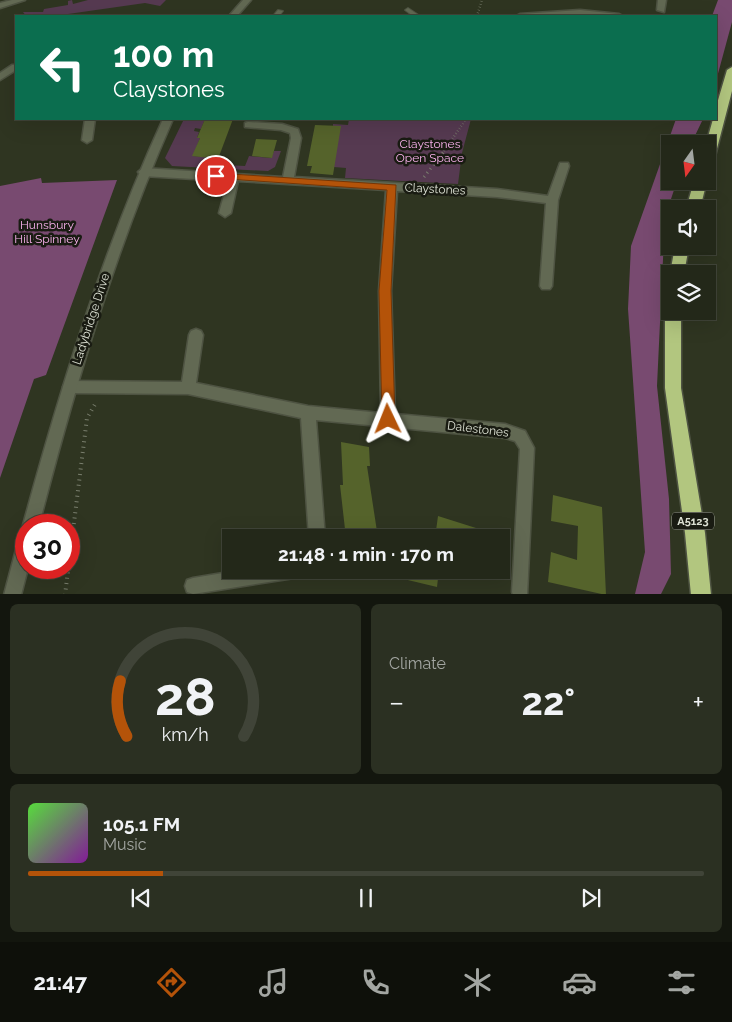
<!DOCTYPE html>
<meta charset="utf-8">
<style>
:root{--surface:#232819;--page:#2b3022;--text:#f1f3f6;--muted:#a3a6a2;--line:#404438;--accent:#b45309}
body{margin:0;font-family:Raleway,sans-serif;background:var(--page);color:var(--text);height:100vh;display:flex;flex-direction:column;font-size:19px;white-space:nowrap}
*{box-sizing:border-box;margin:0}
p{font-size:16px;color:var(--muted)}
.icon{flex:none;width:28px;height:28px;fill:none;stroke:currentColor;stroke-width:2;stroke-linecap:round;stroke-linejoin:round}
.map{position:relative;height:594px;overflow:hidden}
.sheet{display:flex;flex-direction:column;gap:10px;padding:10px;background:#13160e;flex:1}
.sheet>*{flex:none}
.guide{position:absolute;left:15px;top:15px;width:702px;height:105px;border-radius:0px;box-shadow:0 5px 20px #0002,0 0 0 1px var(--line);background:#0b6e4f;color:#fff;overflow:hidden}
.needle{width:32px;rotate:194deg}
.tools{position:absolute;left:661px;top:135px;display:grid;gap:10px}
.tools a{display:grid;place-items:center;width:55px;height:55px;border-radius:0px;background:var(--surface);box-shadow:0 5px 20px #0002,0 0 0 1px var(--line);font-size:25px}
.speed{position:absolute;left:15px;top:514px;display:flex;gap:10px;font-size:25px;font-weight:700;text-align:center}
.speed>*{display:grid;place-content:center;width:65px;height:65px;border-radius:50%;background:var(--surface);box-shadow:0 5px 20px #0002,0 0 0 1px var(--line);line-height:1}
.speed .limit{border:8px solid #d22;background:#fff;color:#111}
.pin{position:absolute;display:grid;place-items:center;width:42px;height:42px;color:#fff;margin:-21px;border:2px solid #fff;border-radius:50%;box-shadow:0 1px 5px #0007}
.me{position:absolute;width:55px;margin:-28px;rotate:358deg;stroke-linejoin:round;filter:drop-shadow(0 0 4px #0008)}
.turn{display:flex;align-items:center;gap:18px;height:105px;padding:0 15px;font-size:22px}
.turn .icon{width:65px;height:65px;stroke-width:2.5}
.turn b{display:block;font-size:35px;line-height:42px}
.big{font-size:38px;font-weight:700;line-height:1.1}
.sheet .tile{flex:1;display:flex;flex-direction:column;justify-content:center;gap:8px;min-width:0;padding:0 18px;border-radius:8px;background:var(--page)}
.sheet .dial{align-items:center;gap:0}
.dial svg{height:130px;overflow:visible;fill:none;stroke:var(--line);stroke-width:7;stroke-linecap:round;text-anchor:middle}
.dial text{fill:var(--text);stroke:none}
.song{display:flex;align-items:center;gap:15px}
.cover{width:60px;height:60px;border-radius:8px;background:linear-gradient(135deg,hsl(110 70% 55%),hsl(290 70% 35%))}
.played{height:5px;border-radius:2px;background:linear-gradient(90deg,var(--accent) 20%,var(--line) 20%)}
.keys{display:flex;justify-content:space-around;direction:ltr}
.heat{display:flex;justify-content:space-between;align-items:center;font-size:28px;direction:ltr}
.sheet .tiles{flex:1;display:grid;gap:10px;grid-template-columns:1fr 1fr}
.tile:last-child{grid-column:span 2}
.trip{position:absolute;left:222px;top:529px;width:288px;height:50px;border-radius:0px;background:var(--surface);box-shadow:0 5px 20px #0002,0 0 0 1px var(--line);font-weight:700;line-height:50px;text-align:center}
.menu{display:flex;height:80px;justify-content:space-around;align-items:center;background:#0e100a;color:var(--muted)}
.menu .icon{width:35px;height:35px}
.menu .active{color:var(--accent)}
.menu b{font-size:22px;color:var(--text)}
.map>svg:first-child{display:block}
.green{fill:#563a51}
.forest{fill:#784a70}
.building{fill:#55632b}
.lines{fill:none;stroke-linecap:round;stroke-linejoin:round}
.lane-casing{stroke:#4e5342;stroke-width:2}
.street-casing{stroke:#4e5342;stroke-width:3}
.secondary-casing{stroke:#4e5342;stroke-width:3}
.highway-casing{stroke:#4e5342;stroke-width:3}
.path-far2{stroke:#797e6d;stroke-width:2.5;stroke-dasharray:0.5 2.5;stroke-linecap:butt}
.path-far1{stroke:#797e6d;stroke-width:3;stroke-dasharray:1 4;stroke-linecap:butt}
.path{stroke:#797e6d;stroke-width:4;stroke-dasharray:1 4.5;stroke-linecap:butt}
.lane{fill:#626953;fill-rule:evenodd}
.street{fill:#626953;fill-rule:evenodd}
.secondary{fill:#626953;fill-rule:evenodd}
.highway{fill:#b2c67f;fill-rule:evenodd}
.route{fill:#b45309;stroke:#753606}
.labels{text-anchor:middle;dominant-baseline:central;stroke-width:5;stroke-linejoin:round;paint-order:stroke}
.shield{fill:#191b12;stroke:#a2a599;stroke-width:1}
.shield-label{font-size:11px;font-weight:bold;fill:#dce0d3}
.park-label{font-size:12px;fill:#fab2ed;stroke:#191b12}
.street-label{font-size:12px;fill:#dce0d3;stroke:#191b12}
</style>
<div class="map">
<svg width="732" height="595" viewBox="0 0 732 595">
<rect width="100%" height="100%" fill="#2f3521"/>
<!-- green -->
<path class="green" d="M 72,0 L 73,4 L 88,0 L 166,0 L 160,6 L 145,3 L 54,16 L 26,16 L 23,12 L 43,12 L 44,9 L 68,5 L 68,1 Z
M 184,119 L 205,119 L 201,129 L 195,128 L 194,131 L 199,132 L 197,138 L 200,138 L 193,156 L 226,159 L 225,165 L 245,166 L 249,156 L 271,158 L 274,151 L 281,151 L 275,167 L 268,171 L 172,166 L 165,158 Z
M 349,119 L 471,119 L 462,153 L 458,184 L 345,178 L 346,168 L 334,167 L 333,126 L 333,124 L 348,125 Z"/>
<!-- forest -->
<path class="forest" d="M 718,0 L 732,0 L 732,22 L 716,81 L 716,16 L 712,16 Z
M 676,119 L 703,119 L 691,144 L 670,144 L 670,181 L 677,181 L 665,217 L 657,386 L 669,499 L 671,574 L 661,594 L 635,594 L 645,552 L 628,309 L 631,246 Z
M 41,178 L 42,183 L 117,180 L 46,375 L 34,379 L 0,478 L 0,186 Z"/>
<!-- building -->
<path class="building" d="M 205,119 L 233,119 L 218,159 L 192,156 L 200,138 L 197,138 Z
M 315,125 L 341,126 L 333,175 L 310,173 L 312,166 L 307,166 Z
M 256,139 L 277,140 L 272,158 L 252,156 Z
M 341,442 L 369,447 L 370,466 L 367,466 L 378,538 L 346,538 L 340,485 L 343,485 Z
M 553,495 L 602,507 L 606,595 L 548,582 L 551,552 L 577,560 L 578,526 L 551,521 Z
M 438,516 L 495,534 L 495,538 L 435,538 Z
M 392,570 L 439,570 L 437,587 L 391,576 Z"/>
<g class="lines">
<!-- lane casing -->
<g class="lane-casing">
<path id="lane" d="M 408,8 L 420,16 L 413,16 L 405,10 Z
M 278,10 L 283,11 L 279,16 L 273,16 Z"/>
</g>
<!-- street casing -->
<g class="street-casing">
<path id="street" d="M 12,0 L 25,0 L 0,8 L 0,3 Z
M 658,0 L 666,0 L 664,12 L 657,10 Z
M 580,10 L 619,14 L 623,16 L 516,16 L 520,14 Z
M 12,65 L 16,65 L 16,70 L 0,80 L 0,73 Z
M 85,119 L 95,119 L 92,140 L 87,143 L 82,140 Z
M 248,122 L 282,124 L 298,129 L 301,138 L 294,177 L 497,189 L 548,196 L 560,163 L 568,163 L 569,166 L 558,200 L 552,286 L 550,289 L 542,289 L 540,286 L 546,203 L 497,197 L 397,191 L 391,291 L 395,414 L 505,424 L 525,431 L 534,448 L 527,595 L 513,595 L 512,592 L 520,449 L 515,441 L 505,438 L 316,420 L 325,538 L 309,538 L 301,418 L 188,394 L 70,393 L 65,391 L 63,387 L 65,383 L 70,381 L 182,382 L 189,335 L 191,331 L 196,329 L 201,331 L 203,335 L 196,383 L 308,406 L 381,413 L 379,291 L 386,190 L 238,181 L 231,213 L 225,217 L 219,213 L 228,181 L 143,176 L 138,172 L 143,168 L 283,177 L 291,138 L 290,133 L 281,130 L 245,127 L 245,123 Z
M 241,570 L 302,570 L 300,576 L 294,578 L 193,594 L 187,592 L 185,586 L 187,580 L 193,578 Z"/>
</g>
<!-- secondary casing -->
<g class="secondary-casing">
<path id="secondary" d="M 243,0 L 251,0 L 237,16 L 229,16 Z
M 163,119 L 173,119 C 115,250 75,386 39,525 L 26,525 L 26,531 L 23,525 C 61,386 103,250 163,119 Z
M 26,534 L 28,568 L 21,595 L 4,595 L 18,542 L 20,536 Z"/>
</g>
<!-- highway casing -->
<g class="highway-casing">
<path id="highway" d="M 732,67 L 732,91 L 714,160 L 708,164 L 706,144 L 713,119 L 716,119 L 716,107 L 727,70 Z
M 694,181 L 707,181 L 700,209 L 686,209 Z
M 675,246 L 689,246 L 684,274 L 670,274 Z
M 670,306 L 670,311 L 681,311 L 681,388 L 705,533 L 711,595 L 691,595 L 685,533 L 665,388 L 665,311 Z"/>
</g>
<!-- path-far2 -->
<path class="path-far2" d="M 477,16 L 482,0
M 444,151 L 466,119"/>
<!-- path-far1 -->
<path class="path-far1" d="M 424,177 L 445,150"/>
<!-- path -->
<path class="path" d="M 65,595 L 87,418 L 97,401"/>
<!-- lane -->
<use href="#lane" class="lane"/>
<!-- street -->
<use href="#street" class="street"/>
<!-- secondary -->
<use href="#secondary" class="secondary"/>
<!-- highway -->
<use href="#highway" class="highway"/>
</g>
<!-- route -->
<path class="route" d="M 216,173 L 396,185 L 391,291 L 395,419 L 393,423 L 388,425 L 384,423 L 382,419 L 379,291 L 387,190 L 213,178 L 211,176 Z"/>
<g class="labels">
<!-- shield labels -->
<rect class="shield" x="672" y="512.5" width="42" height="17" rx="4"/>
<g class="shield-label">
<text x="693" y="521">A5123</text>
</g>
<!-- park labels -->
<g class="park-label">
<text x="430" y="144">Claystones<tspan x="430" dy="14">Open Space</tspan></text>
<text x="47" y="225">Hunsbury<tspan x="47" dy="14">Hill Spinney</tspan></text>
</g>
<!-- street labels -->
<g class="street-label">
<text transform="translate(435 189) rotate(3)">Claystones</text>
<text transform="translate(91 319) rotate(-72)">Ladybridge Drive</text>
<text transform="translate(478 429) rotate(7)">Dalestones</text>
</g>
</g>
</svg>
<div class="tools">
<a><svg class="needle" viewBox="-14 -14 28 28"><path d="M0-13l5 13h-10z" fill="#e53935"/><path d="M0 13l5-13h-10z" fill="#a3a6a2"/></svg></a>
<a><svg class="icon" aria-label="sound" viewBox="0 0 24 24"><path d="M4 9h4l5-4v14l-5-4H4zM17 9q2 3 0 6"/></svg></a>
<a><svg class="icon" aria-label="layers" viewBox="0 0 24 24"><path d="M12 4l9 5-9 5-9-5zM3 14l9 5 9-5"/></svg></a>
</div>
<div class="speed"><div class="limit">30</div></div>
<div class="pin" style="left:216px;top:176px;background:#d93025"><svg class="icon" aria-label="arrive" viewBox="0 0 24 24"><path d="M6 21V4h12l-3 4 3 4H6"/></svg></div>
<svg class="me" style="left:388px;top:419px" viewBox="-20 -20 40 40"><path d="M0-17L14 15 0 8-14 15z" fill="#b45309" stroke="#fff" stroke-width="4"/></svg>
<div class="trip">21:48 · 1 min · 170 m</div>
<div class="guide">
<div class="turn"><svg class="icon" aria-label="left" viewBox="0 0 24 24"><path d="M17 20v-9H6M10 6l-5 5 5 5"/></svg><div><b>100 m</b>Claystones</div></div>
</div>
</div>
<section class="sheet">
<div class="tiles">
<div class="tile dial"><svg viewBox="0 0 100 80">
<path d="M14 69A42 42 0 1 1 86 69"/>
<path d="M14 69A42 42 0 0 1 10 35" stroke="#b45309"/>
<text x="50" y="56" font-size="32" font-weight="700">28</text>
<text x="50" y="72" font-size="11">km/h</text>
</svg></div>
<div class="tile"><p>Climate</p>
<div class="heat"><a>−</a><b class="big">22°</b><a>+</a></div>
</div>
<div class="tile">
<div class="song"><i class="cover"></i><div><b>105.1 FM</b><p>Music</p></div></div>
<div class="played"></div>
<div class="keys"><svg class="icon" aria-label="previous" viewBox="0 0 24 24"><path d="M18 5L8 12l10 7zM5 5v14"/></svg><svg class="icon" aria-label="pause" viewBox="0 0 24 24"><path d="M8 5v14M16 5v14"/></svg><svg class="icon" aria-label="next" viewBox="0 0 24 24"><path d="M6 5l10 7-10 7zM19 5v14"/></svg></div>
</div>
</div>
</section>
<nav class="menu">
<b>21:47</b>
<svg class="icon active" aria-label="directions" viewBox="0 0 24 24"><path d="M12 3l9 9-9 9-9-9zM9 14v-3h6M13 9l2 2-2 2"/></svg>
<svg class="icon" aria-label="music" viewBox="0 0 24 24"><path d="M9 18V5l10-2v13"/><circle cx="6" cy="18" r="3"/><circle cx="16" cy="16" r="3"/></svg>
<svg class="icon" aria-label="phone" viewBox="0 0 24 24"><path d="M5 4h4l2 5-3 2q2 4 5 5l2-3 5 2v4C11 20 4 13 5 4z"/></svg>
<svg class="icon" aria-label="climate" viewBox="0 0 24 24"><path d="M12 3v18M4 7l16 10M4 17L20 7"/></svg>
<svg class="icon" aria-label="car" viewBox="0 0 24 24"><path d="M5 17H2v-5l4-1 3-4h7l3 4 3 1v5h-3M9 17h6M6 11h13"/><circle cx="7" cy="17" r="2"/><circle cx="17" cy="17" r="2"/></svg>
<svg class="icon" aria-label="filters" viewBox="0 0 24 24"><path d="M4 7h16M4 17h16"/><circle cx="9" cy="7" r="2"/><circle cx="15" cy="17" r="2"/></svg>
</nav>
